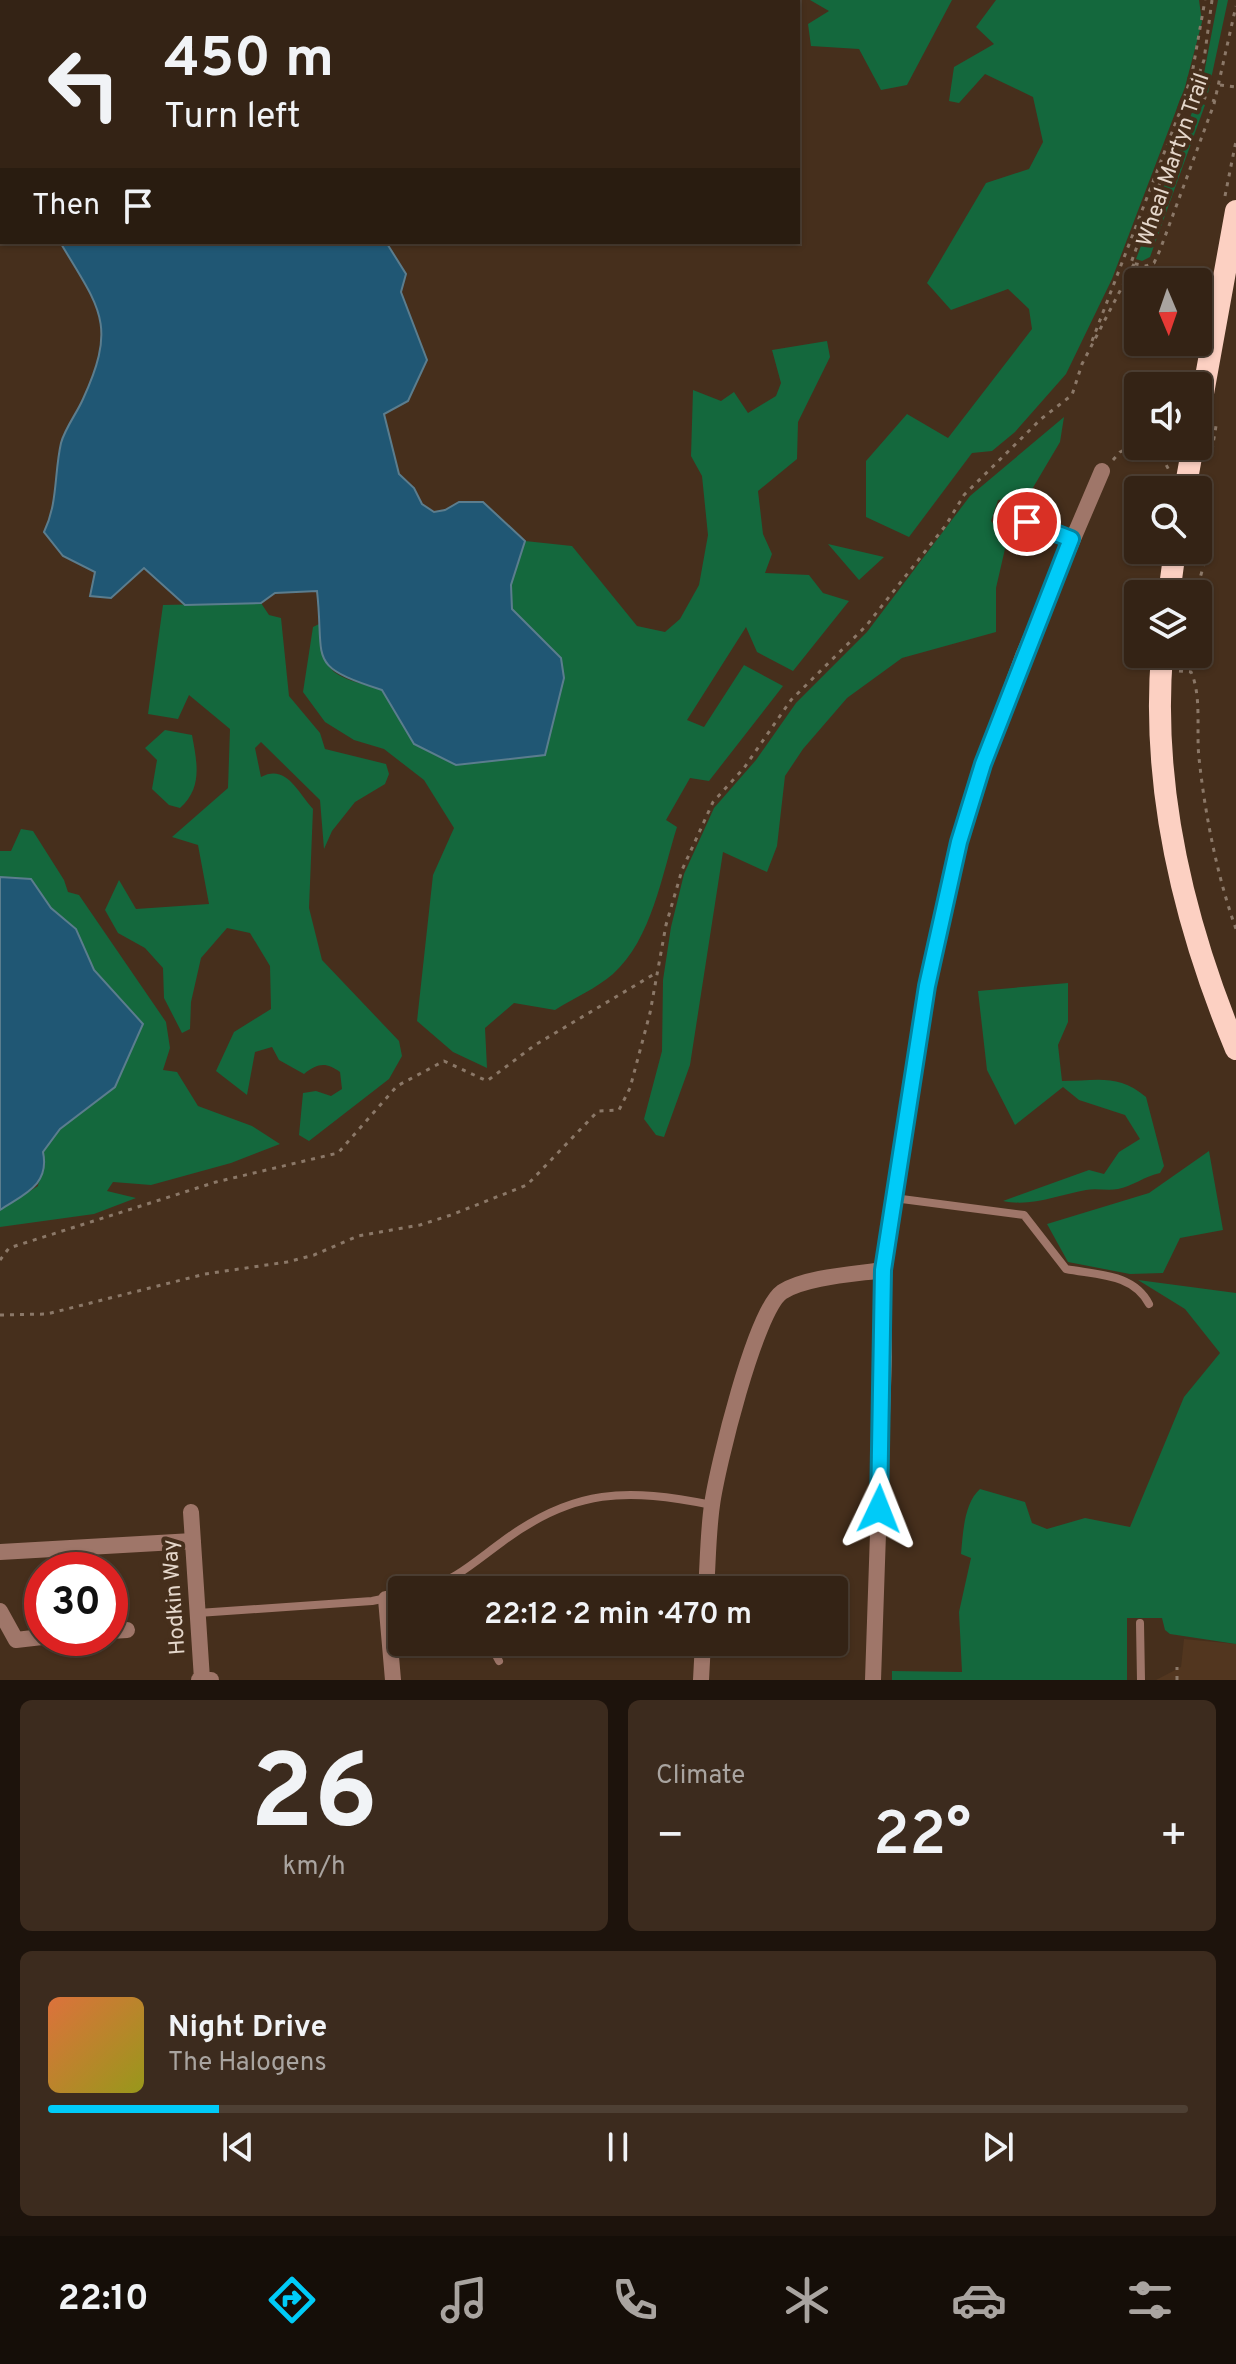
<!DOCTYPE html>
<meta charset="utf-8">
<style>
:root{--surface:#342315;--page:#3c2b1e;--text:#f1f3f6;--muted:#a9a4a0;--line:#4e4034;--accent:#00cbf8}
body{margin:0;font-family:Overpass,sans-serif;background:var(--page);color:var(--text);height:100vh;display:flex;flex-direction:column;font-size:30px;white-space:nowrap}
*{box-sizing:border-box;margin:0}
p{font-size:26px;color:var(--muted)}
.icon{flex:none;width:44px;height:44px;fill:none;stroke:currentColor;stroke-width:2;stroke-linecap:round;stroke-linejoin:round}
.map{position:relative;height:1680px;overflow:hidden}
.panel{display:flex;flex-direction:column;gap:20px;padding:20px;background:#1d130c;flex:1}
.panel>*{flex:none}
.guide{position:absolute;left:0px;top:0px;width:800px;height:244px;box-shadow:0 2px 6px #0004,0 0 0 2px var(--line);background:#342315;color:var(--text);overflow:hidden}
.needle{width:52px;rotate:178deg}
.fabs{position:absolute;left:1124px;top:268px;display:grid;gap:16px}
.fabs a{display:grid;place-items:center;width:88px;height:88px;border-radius:8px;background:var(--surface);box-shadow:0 2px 6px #0004,0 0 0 2px var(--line);font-size:40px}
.speed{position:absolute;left:24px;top:1552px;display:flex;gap:16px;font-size:40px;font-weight:700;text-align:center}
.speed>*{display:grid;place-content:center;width:104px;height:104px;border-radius:50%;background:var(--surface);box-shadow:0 2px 6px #0004,0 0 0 2px var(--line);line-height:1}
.speed .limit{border:12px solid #d22;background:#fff;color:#111}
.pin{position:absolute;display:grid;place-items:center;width:68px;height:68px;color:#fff;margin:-34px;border:4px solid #fff;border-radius:50%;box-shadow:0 2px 8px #0007}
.me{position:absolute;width:88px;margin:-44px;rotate:2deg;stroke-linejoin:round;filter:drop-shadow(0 0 6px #0008)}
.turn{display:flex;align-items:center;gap:28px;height:168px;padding:0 32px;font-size:36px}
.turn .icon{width:104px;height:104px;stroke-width:2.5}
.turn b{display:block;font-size:56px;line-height:68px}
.then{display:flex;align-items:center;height:76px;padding:0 32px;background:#0003;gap:16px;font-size:30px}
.big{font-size:60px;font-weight:600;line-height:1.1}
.panel .widget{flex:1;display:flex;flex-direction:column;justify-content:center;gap:12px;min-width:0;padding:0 28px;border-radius:12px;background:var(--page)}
.panel .dial{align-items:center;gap:0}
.dial b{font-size:104px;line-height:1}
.song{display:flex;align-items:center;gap:24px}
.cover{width:96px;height:96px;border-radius:12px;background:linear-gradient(135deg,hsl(20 70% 55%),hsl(60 70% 35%))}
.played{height:8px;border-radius:4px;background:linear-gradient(90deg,var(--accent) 15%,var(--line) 15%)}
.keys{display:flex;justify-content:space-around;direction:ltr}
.heat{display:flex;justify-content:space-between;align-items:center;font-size:44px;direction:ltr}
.panel .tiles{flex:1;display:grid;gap:20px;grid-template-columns:1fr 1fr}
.widget:last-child{grid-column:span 2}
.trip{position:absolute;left:388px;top:1576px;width:460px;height:80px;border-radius:8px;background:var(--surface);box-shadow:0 2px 6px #0004,0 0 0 2px var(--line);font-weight:600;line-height:80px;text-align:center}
.dock{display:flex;height:128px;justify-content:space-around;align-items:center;background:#150e08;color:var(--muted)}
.dock .icon{width:56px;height:56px}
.dock .current{color:var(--accent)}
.dock b{font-size:36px;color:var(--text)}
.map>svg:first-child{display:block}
.built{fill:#52361f}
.green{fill:#14683d}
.water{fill:#205774;stroke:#5b7d8e;stroke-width:2}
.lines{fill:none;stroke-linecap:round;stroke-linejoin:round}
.path{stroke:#8b7868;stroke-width:3;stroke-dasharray:4 6;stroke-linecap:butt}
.service{stroke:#9f7669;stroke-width:8}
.minor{stroke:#9f7669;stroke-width:16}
.tertiary{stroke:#9f7669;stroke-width:16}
.trunk{stroke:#fcd0c2;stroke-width:22}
.route-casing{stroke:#0084a1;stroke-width:20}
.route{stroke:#00cbf8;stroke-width:14}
.labels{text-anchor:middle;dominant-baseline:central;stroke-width:8;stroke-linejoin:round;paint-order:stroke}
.street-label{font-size:22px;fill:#e5d7cb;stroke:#462f1c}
</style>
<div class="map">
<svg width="1236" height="1680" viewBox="0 0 1236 1680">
<rect width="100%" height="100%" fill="#462f1c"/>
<!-- built -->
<path class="built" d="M 1184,1639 L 1236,1644 L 1236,1680 L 1156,1680 L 1181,1667 Z"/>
<!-- green -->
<path class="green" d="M 810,0 L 952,0 L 907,85 L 881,90 L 859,49 L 811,46 L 808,24 L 829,11 Z
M 996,0 L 1199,0 L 1202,22 L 1185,87 L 1112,279 L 1066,374 L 1015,432 L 992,451 L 972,453 L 909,537 L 866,517 L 866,461 L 907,414 L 948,438 L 1032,329 L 1029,309 L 1008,289 L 951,310 L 927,283 L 986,183 L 1029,169 L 1043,142 L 1033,97 L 985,74 L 959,103 L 949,101 L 954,67 L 994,44 L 976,27 Z
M 1218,0 L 1228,0 L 1208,93 L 1201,89 Z
M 1196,102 L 1205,105 L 1150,257 L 1142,261 L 1136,259 Z
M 827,341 L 830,357 L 798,422 L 797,459 L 758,491 L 763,534 L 772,554 L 765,573 L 809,575 L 823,593 L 849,601 L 793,671 L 757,652 L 746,627 L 687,720 L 704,727 L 744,665 L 783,686 L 709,781 L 690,778 L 666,820 L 677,827 C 662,874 652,939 613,974 C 597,988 574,998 555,1010 L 514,1003 L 485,1028 L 487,1068 L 453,1052 L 417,1021 L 433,875 L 454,828 L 424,780 L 384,749 L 354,740 L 325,722 L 303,692 L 313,627 L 319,624 C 322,678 335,675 382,690 L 414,744 L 561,658 L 512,609 L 511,585 L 525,541 L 572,546 L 637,626 L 665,632 L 680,619 L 699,585 L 708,535 L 702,476 L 691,456 L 693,390 L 721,401 L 734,392 L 748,413 L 776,396 L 781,383 L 772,350 Z
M 1064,417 L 1060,442 L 1028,496 L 998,500 L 991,521 L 1007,540 L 996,588 L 996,632 L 902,658 L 847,698 L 803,749 L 785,776 L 777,846 L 767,872 L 723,852 L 690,1065 L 664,1137 L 656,1135 L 644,1119 L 662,1051 L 663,980 L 671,927 L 684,874 L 714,808 L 756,760 L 796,703 L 867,632 L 970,496 Z
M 828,544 L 884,557 L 859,580 Z
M 261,603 L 269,615 L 281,618 L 289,696 L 320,733 L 325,749 L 386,764 L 389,774 L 385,784 L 355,802 L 332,831 L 324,849 L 320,800 L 261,742 L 255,748 L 261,777 C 286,764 297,791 313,809 L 309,908 L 322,960 L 399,1041 L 402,1056 L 389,1079 L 309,1141 L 299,1135 L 303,1093 L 316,1091 L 331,1096 L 342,1089 L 340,1072 C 326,1062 318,1063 304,1074 L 279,1060 L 272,1047 L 255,1052 L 247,1095 L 216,1071 L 234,1032 L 271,1009 L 270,966 L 250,933 L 227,928 L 201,958 L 191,1002 L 190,1029 L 182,1033 L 164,998 L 163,968 L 145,948 L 118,933 L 105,910 L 119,880 L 136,909 L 209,904 L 198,845 L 172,837 L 228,788 L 230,729 L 189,695 L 178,719 L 148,714 L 163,605 Z
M 165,730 L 192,735 C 197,762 203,788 180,808 L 169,805 L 152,789 L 157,760 L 145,748 Z
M 21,829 L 33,831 L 64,880 L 68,892 L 79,895 L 166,1022 L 170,1048 L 163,1070 L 177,1072 L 198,1106 L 252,1126 L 280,1144 L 231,1163 L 151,1185 L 113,1182 L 107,1191 L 136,1198 L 94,1214 L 0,1227 L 0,1210 L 38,1186 L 43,1153 L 60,1129 L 115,1087 L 113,993 L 94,970 L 76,929 L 51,908 L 31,879 L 0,877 L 0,851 L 11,851 Z
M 1068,983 L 1068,1022 L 1058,1045 L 1062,1081 C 1096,1081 1118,1073 1146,1097 L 1164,1166 L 1160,1173 C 1145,1176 1131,1187 1118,1189 C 1108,1191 1096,1188 1086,1190 C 1058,1195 1032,1207 1003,1201 L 1089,1170 L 1104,1174 L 1119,1152 L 1140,1139 L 1125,1115 L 1079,1100 L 1063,1087 L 1015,1125 L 987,1070 L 978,991 Z
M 1209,1151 L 1223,1230 L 1180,1238 L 1163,1273 L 1130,1274 L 1068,1262 L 1047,1224 L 1149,1193 Z
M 1138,1280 L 1236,1293 L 1236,1644 L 1170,1634 L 1165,1630 L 1162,1618 L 1127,1618 L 1127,1680 L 892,1680 L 892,1671 L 962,1672 L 959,1612 L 971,1558 L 961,1554 C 963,1533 964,1503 980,1489 L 1025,1502 L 1032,1523 L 1047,1529 L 1085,1518 L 1130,1527 L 1184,1397 L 1220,1353 L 1185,1309 Z"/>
<!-- water -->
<path class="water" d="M 60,242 L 386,242 L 406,274 L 401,292 L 427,360 L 408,401 L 384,414 L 399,474 L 414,488 L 422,504 L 434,512 L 445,510 L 459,502 L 483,502 L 525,541 L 511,585 L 512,609 L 561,658 L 564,678 L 545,755 L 456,765 L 414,744 L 382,690 C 305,665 325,662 317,591 L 275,593 L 261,603 L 185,605 L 144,568 L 111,598 L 90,596 L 95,572 L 63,556 L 44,532 C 58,503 54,474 61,443 C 65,428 77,413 83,399 C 118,323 99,308 60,242 Z
M 0,877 L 31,879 L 51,908 L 76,929 L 94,970 L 143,1024 L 115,1087 L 60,1129 L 43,1152 C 50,1185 24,1194 0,1210 Z"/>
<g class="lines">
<!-- path -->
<path class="path" d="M 1212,0 L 1204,60 L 1131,263 L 1146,266 L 1154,263 L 1160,250 L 1214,104 L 1236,6
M 1220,85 L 1236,87
M 1193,94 L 1215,101
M 1225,196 L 1236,141
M 1092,341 L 1179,114 L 1192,74 L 1205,0
M 1164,446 L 1163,459 L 1170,472
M 1212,450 L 1216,426
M 1113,460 L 1120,452 L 1138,444
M 1193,594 C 1212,560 1205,519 1206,481
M 1179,671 L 1191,672 C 1202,696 1196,732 1199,758 C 1205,814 1217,876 1236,929
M 0,1260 L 9,1248 L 216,1182 L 338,1153 L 397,1086 L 444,1061 L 487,1081 L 535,1045 L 656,973
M 0,1315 L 47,1314 L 205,1274 L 287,1262 L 314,1255 L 358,1236 L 420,1225 L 451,1215 L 527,1185 L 598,1111 L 619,1110 L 630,1088 L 650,1013 L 666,925 L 682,870 L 713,802 L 744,768 L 791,700 L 866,626 L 946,525 L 964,495 L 1041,419 L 1072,395 L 1082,364 L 1134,264
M 1177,1680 L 1177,1667"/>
<!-- service -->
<path class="service" d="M 1027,522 L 1071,539
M 894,1198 L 1024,1215 L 1066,1269 C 1096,1275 1133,1273 1149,1304
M 453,1577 L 461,1590
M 706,1587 L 771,1590
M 423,1590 C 453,1582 477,1560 502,1542 C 574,1488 627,1488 712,1505
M 198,1613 L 372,1601 L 402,1595
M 1140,1623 L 1141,1680
M 489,1642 L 499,1661"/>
<!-- minor -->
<path class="minor" d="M 191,1512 L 202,1679
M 0,1552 L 193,1541
M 706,1590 C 708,1562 708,1533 712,1505 C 717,1468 755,1311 782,1292 C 805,1277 856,1274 883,1270
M 386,1599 L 393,1680
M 0,1611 L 16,1640 L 42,1637
M 110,1631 L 127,1630
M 701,1680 L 703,1642
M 873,1680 L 884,1357 L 883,1270 L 927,986 L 959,842 L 983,764 L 1023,656 L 1102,471"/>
<!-- tertiary -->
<path class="tertiary" d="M 199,1680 L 211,1680"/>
<!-- trunk -->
<path class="trunk" d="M 1198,421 L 1236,211
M 1185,490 L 1193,446
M 1169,594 L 1175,550
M 1162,654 C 1151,791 1184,924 1236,1049"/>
</g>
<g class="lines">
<!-- route casing -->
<g class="route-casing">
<path id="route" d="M 879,1509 L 883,1270 L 927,986 L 959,842 L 983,764 L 1071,539 L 1027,522"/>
</g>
<!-- route -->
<use href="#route" class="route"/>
</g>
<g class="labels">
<!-- street labels -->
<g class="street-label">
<text transform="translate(1174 160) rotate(-71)">Wheal Martyn Trail</text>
<text transform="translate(175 1597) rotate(-94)">Hodkin Way</text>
</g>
</g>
</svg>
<div class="fabs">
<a><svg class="needle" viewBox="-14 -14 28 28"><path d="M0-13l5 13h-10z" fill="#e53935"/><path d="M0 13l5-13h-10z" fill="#a9a4a0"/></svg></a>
<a><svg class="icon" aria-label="sound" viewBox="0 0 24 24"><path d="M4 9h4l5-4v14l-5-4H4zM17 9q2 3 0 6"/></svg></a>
<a><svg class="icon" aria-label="search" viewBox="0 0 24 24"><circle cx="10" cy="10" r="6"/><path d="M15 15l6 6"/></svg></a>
<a><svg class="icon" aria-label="layers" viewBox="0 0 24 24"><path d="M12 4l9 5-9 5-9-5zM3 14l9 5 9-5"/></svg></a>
</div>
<div class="speed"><div class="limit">30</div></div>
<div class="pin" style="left:1027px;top:522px;background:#d93025"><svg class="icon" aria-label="arrive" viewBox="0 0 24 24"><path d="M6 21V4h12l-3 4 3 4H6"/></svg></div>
<svg class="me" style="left:879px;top:1509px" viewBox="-20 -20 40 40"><path d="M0-17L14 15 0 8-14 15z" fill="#00cbf8" stroke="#fff" stroke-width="4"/></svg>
<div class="trip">22:12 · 2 min · 470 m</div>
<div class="guide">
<div class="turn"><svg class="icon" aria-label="left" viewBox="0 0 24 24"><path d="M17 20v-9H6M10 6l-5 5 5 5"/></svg><div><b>450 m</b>Turn left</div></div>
<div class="then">Then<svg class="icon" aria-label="arrive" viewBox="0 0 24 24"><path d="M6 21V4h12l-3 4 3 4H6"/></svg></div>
</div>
</div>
<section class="panel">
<div class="tiles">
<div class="widget dial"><b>26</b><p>km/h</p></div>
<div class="widget"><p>Climate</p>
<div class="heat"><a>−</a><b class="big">22°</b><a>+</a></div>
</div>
<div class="widget">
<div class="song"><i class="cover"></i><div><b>Night Drive</b><p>The Halogens</p></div></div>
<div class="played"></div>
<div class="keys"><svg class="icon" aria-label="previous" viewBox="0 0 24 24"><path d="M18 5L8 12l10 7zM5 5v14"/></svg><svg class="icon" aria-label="pause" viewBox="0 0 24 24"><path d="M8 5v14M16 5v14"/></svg><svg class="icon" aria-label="next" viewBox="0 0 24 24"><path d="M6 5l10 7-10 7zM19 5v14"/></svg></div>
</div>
</div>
</section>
<nav class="dock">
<b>22:10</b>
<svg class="icon current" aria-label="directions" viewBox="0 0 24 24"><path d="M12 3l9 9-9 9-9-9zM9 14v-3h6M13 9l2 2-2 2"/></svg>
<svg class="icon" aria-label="music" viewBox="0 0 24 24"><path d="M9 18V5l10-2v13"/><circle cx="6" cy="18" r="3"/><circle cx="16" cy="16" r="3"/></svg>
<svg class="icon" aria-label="phone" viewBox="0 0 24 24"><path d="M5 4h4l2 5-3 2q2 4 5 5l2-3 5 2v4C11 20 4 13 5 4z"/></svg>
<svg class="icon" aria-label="climate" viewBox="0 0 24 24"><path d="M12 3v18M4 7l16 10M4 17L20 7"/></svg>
<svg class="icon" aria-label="car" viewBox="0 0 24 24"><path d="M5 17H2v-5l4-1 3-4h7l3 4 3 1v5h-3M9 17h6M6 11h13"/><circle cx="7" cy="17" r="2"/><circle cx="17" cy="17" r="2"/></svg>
<svg class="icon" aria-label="filters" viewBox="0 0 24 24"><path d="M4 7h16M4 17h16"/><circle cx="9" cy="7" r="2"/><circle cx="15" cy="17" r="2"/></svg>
</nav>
